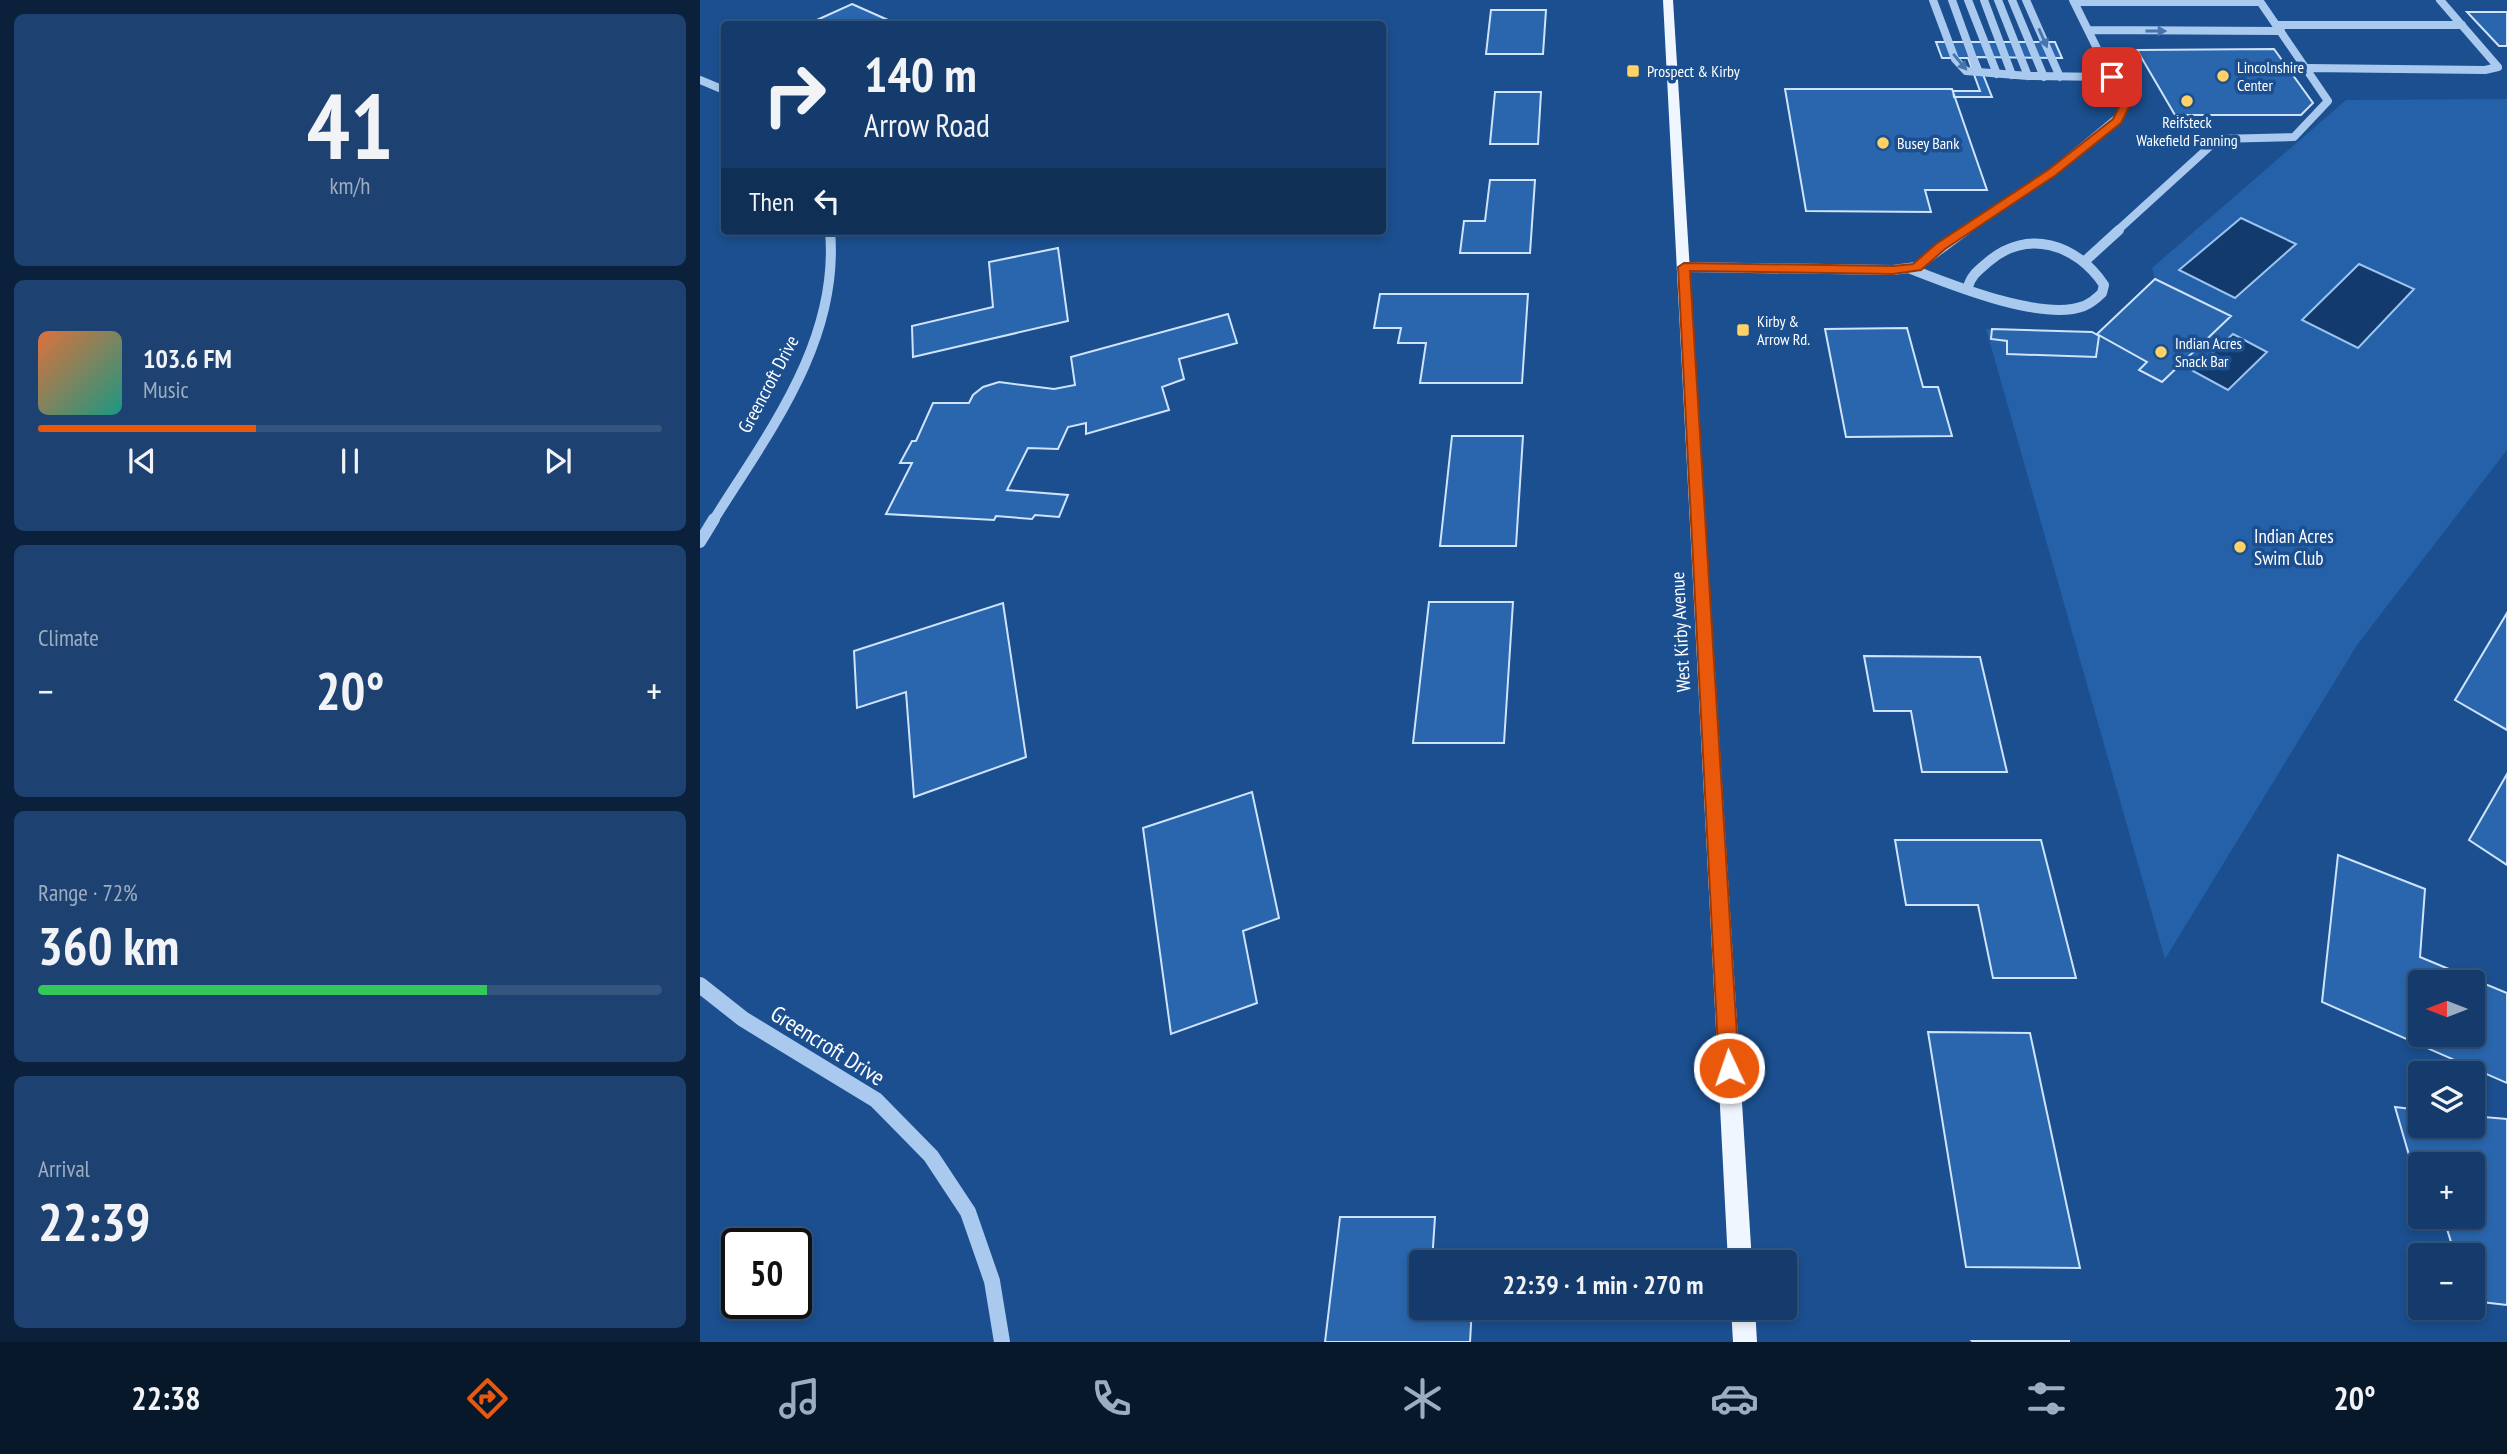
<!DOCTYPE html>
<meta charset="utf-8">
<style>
:root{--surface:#143b6b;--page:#1d4271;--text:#f1f3f6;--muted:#9dadc1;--line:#33557e;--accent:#ea580c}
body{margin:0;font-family:"PT Sans Narrow",sans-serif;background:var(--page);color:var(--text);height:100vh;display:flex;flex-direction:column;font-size:26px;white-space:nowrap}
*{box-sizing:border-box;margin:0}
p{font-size:23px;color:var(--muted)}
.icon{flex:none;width:38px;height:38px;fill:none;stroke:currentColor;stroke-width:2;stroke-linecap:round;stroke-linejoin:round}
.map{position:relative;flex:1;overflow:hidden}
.panel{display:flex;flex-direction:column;gap:14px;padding:14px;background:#0b203b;width:700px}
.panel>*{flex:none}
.top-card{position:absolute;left:21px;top:21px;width:665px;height:214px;border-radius:7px;box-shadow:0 4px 10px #0003,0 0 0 2px var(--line);background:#143b6b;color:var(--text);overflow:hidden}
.needle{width:46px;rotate:270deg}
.tools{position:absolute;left:1708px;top:970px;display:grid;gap:14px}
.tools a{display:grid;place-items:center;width:77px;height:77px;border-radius:7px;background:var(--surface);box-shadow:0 4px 10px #0003,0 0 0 2px var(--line);font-size:35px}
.speed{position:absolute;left:21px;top:1228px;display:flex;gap:14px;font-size:35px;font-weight:700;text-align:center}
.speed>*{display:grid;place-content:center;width:91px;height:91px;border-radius:50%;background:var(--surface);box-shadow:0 4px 10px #0003,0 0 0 2px var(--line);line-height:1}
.speed .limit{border:4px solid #111;border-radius:10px;background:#fff;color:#111}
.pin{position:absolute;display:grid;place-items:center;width:60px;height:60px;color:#fff;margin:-30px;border-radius:14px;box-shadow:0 4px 10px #0006}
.me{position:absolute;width:77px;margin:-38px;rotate:357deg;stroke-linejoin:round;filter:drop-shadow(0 0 5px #0008)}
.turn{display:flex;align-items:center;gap:24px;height:147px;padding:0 28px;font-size:32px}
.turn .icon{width:91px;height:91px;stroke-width:2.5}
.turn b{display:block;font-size:49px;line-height:60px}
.then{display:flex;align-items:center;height:66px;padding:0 28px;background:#0003;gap:14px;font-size:26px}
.big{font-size:52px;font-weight:700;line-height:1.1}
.panel .card{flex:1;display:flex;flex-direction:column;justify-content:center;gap:10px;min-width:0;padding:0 24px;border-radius:10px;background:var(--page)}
.panel .dial{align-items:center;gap:0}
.dial b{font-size:91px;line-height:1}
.song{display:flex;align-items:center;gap:21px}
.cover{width:84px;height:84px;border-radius:10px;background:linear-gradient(135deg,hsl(20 70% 55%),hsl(170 70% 35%))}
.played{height:7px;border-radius:4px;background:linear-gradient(90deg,var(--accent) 35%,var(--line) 35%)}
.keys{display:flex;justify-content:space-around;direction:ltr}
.heat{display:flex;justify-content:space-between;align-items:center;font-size:38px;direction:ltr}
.charge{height:10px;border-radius:5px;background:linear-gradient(90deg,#34c759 72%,var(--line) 0)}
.trip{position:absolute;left:709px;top:1250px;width:388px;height:70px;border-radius:7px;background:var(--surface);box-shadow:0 4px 10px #0003,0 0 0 2px var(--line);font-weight:700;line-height:70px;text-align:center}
.dock{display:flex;height:112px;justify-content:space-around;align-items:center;background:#08182b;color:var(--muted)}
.dock .icon{width:49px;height:49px}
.dock .active{color:var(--accent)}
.dock b{font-size:32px;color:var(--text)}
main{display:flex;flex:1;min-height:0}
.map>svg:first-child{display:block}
.green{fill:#2461a8}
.water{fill:#123a6d;stroke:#9cc4f0;stroke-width:2}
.building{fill:#2a66ad;stroke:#cfe3fa;stroke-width:2;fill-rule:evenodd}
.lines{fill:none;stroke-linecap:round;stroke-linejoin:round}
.minor-far3{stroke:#a9c9ee;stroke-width:8}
.minor-far2{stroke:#a9c9ee;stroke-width:10}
.minor-far1{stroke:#a9c9ee;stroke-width:12}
.minor{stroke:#a9c9ee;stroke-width:16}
.major{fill:#f0f6ff;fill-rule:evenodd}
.oneway{fill:#4674ac}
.route{fill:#ea580c;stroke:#983908;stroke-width:2}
.poi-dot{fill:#ffd166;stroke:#1b4f8f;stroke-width:2.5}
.labels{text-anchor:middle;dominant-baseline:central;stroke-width:7;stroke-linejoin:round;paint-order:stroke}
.far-poi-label{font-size:16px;fill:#fff;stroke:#1b4f8f;text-anchor:start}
.street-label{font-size:19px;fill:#fff;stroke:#1b4f8f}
.poi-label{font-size:19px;fill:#fff;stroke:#1b4f8f;text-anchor:start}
.near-street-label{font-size:23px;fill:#fff;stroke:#1b4f8f}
</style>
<main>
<section class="panel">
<div class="card dial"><b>41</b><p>km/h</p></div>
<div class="card">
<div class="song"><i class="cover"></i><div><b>103.6 FM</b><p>Music</p></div></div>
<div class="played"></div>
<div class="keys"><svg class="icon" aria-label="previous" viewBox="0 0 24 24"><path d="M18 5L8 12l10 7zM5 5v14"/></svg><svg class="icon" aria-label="pause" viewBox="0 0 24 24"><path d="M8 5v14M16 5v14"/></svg><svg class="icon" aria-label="next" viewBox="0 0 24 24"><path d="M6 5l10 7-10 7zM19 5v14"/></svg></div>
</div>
<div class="card"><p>Climate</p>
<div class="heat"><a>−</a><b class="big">20°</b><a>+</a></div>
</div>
<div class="card"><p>Range · 72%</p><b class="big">360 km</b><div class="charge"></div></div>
<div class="card"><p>Arrival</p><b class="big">22:39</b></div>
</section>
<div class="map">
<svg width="1807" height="1342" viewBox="0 0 1807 1342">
<rect width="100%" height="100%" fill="#1b4f8f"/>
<!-- green -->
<path class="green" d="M 1807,99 L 1807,450 L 1657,645 L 1465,959 L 1286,329 L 1397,334 L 1455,279 L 1452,268 L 1646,100 Z"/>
<!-- water -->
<path class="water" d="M 1541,218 L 1596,244 L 1535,298 L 1479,270 Z
M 1659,264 L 1714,289 L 1658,348 L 1602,320 Z
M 1533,334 L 1567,352 L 1528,390 L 1493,371 Z"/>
<!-- building -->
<path class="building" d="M 152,4 L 197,24 L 108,24 Z
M 791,10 L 846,10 L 843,54 L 786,54 Z
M 1767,12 L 1807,12 L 1807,46 L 1799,46 Z
M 1236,42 L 1355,42 L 1362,58 L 1276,57 L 1292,97 L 1254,97 L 1253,91 L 1280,91 L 1268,58 L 1242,58 Z
M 1574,49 L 1613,103 L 1601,115 L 1475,115 L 1437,50 Z
M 1085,89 L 1252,89 L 1287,190 L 1225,190 L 1231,212 L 1106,211 Z
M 795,92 L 841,92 L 838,144 L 790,144 Z
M 790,180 L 835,180 L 830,253 L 760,253 L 764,221 L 785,221 Z
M 358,248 L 368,321 L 213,357 L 212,326 L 293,307 L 289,262 Z
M 1455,279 L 1531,316 L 1462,382 L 1439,370 L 1447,362 L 1397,334 Z
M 680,294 L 828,294 L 822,383 L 720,383 L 726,343 L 698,343 L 701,328 L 674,328 Z
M 528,314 L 537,343 L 479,359 L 484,379 L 462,387 L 469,410 L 386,434 L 386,423 L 368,427 L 358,449 L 328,448 L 307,490 L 368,495 L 359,517 L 335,515 L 332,519 L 296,516 L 294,520 L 186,514 L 212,463 L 200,463 L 212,441 L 216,441 L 233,403 L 269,403 L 273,395 L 283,387 L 299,382 L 354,389 L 375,385 L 371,357 Z
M 1207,328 L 1223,387 L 1238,387 L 1252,436 L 1146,437 L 1125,329 Z
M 1292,329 L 1392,332 L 1399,336 L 1396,357 L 1307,354 L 1307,341 L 1291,339 Z
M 752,436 L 823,436 L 816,546 L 740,546 Z
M 729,602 L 813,602 L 804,743 L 713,743 Z
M 303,603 L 326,757 L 214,797 L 206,692 L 157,708 L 154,651 Z
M 1807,613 L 1807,730 L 1755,700 Z
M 1164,656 L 1280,657 L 1307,772 L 1222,772 L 1211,711 L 1174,711 Z
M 1807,774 L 1807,865 L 1769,840 Z
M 552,792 L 579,918 L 543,931 L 557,1003 L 471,1034 L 443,828 Z
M 1195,840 L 1341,840 L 1376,978 L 1293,978 L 1278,905 L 1206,905 Z
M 1638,855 L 1725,889 L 1720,957 L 1807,993 L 1807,1083 L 1622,1002 ZM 1720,982 L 1773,982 L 1773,1034 L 1720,1034 Z
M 1228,1032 L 1330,1033 L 1380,1268 L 1266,1267 Z
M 1695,1107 L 1720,1110 L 1720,1125 L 1773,1125 L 1773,1116 L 1807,1119 L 1807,1305 L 1773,1301 L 1773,1255 L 1755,1255 L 1743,1216 L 1773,1216 L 1773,1164 L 1720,1164 L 1720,1193 Z
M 640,1217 L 735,1217 L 732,1262 L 721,1262 L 721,1307 L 772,1307 L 770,1342 L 625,1342 Z
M 1272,1341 L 1369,1341 L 1369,1342 L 1273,1342 Z"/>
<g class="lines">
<!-- minor-far3 -->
<path class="minor-far3" d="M 1233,0 L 1255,59 L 1266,71 L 1328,76 L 1412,77
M 1252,0 L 1278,72
M 1268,0 L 1297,74
M 1284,0 L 1312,75
M 1298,0 L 1328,76
M 1312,0 L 1344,77
M 1326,0 L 1360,77
M 1374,2 L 1560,2
M 1577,25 L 1762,25
M 1388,30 L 1581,31
M 1608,68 L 1785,70 L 1798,67 L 1740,0
M 0,80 L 24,90
M 1263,231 L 1352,172 L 1422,114 L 1425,105 L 1373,0
M 1417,231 L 1518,139 L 1594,137 L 1628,101 L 1559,0"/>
<!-- minor-far2 -->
<path class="minor-far2" d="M 1385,261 L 1419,230
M 984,267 L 1193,270 L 1216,267 L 1266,230
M 1211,269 C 1252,285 1343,322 1384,306 C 1391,303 1397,298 1402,293 L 1404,285 C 1377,244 1327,228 1288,262 C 1279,270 1271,275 1268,287
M 13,521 C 68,433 140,341 130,231"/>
<!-- minor-far1 -->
<path class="minor-far1" d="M 0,542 L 14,519"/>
<!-- minor -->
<path class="minor" d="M 0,985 L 43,1019 L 176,1100 L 231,1156 L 268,1212 L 292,1281 L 302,1342"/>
<!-- major -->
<path class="major" d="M 963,0 L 973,0 L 1052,1262 L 1028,1262 Z
M 1031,1307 L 1055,1307 L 1057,1342 L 1033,1342 Z"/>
</g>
<!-- one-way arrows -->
<defs><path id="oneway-solid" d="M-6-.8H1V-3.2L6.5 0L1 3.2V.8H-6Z" transform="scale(1.75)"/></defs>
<g class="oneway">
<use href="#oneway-solid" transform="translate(1456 31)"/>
<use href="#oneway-solid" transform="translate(1343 38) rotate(66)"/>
<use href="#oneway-solid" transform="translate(1260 62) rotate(50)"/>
</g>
<!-- route -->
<path class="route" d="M 1409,75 L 1416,75 L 1430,105 L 1421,123 L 1356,175 L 1245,249 L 1221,270 L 1193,274 L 990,271 L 1039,1068 L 1036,1075 L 1029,1078 L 1022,1075 L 1019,1068 L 978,267 L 984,263 L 1193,266 L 1213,264 L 1236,244 L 1348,170 L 1413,119 L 1420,105 Z"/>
<!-- markers -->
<g class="poi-dot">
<rect x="926" y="64" width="14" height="14" rx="3.5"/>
<circle cx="1523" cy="76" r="7"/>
<circle cx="1487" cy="101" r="7"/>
<circle cx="1183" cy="143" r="7"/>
<rect x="1036" y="323" width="14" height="14" rx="3.5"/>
<circle cx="1461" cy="352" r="7"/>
<circle cx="1540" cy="547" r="7"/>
</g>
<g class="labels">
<!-- far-poi labels -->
<g class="far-poi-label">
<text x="1537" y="67">Lincolnshire<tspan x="1537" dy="18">Center</tspan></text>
<text x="947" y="71">Prospect &amp; Kirby</text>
<text x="1487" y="122" text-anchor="middle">Reifsteck<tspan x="1487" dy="18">Wakefield Fanning</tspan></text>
<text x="1197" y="143">Busey Bank</text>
<text x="1057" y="321">Kirby &amp;<tspan x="1057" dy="18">Arrow Rd.</tspan></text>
<text x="1475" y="343">Indian Acres<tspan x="1475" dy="18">Snack Bar</tspan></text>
</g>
<!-- street labels -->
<g class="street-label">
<text transform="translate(68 384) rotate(-62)">Greencroft Drive</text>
<text transform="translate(980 632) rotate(-93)">West Kirby Avenue</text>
</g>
<!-- poi labels -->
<g class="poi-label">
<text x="1554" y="536">Indian Acres<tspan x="1554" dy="22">Swim Club</tspan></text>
</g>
<!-- near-street labels -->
<g class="near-street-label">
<text transform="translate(128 1045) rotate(32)">Greencroft Drive</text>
</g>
</g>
</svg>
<div class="tools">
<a><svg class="needle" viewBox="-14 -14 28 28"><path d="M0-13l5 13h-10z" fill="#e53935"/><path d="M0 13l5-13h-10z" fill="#9dadc1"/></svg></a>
<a><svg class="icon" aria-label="layers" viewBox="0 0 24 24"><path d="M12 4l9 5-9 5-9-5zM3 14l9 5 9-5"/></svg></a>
<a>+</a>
<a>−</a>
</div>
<div class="speed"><div class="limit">50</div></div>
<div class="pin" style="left:1412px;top:77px;background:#d93025"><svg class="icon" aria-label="arrive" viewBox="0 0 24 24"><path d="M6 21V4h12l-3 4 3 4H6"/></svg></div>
<svg class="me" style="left:1029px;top:1068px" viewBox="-20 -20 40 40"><circle r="17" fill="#ea580c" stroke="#fff" stroke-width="3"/><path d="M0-11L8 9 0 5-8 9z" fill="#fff"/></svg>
<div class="trip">22:39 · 1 min · 270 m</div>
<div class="top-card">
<div class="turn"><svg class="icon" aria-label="right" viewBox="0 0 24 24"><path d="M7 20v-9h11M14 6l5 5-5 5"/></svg><div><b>140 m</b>Arrow Road</div></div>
<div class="then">Then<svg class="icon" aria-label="left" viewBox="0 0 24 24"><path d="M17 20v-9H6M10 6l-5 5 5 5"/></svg></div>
</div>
</div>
</main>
<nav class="dock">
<b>22:38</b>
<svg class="icon active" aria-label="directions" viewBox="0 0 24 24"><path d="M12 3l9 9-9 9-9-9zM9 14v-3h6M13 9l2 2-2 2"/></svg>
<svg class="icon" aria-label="music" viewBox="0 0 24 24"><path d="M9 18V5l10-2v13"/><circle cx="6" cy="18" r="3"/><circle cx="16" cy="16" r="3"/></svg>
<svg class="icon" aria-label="phone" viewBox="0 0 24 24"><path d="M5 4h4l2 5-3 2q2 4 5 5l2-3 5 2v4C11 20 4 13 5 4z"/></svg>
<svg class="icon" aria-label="climate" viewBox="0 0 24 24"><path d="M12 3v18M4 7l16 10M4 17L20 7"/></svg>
<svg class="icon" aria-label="car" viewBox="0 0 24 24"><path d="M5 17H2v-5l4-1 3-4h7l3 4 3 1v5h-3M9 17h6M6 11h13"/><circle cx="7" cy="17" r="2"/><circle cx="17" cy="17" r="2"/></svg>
<svg class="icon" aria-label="filters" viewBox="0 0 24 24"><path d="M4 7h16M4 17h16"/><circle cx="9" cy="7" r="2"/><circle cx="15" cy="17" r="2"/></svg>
<b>20°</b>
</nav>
